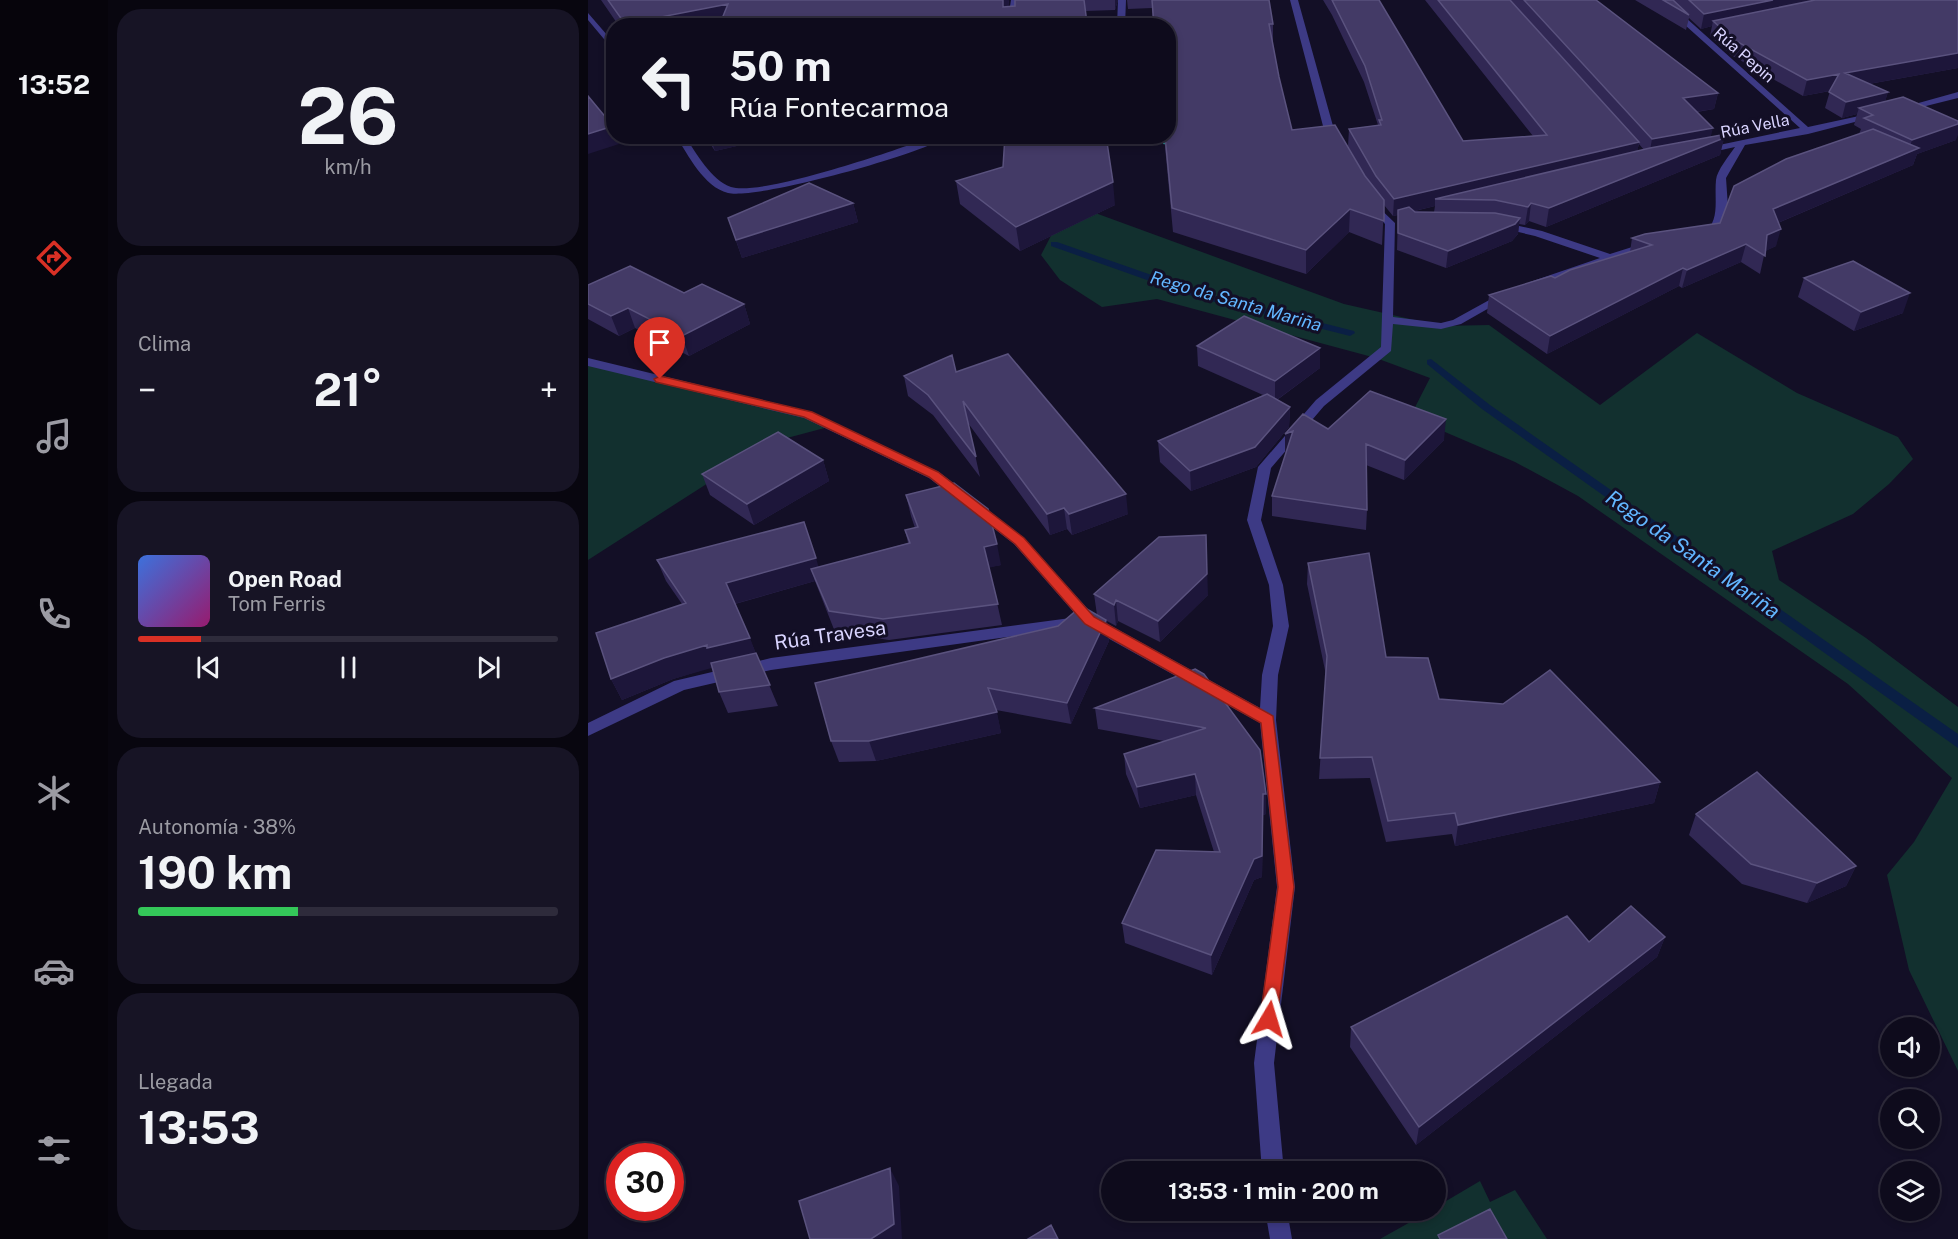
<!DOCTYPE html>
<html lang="es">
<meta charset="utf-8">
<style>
:root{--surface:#0e0b1c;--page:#171425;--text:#f1f3f6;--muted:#9b9ba3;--line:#2e2b3b;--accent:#d93025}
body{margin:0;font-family:"Public Sans",sans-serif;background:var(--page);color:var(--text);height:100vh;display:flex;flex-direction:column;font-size:22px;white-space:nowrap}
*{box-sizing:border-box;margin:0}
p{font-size:20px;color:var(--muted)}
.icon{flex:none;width:33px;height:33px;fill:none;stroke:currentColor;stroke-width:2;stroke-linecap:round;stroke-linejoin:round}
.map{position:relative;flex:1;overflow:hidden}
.panel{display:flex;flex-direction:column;gap:9px;padding:9px;background:#08060f;width:480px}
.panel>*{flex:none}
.hud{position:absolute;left:18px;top:18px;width:570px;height:126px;border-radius:24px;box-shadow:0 3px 9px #0003,0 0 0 2px var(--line);background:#0e0b1c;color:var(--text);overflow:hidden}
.buttons{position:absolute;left:1292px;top:1017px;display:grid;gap:12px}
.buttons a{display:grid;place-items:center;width:60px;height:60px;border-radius:50%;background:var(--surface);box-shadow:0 3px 9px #0003,0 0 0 2px var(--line);font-size:30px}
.speed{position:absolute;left:18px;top:1143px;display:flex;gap:12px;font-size:30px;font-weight:700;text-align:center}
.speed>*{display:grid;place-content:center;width:78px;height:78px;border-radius:50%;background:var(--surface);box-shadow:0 3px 9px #0003,0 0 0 2px var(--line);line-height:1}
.speed .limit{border:9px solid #d22;background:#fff;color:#111}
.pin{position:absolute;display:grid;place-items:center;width:51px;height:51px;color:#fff;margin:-62px -26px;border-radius:50% 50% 50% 0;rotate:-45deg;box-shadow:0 0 6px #0007}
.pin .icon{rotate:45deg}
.me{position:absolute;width:66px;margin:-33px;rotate:7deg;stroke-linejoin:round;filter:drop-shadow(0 0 4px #0008)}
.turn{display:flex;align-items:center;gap:21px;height:126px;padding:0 24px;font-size:27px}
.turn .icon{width:78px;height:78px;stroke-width:2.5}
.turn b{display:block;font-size:42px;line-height:51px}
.big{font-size:45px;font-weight:700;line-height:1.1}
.panel .tile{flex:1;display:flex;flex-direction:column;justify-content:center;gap:9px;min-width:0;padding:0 21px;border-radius:24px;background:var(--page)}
.panel .dial{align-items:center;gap:0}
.dial b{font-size:78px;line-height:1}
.song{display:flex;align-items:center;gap:18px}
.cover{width:72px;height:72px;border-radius:9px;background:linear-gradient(135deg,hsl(220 70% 55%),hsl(320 70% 35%))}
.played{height:6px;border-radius:3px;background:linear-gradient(90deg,var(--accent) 15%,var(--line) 15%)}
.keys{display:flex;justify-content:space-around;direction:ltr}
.heat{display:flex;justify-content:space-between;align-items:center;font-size:33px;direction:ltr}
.charge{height:9px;border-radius:4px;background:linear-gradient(90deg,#34c759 38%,var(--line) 0)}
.trip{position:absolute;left:513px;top:1161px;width:345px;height:60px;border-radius:30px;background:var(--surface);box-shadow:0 3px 9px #0003,0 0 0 2px var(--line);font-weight:700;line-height:60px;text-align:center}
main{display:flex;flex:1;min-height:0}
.tab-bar{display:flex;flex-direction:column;width:108px;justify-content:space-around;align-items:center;background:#06040b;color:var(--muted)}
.tab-bar .icon{width:42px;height:42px}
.tab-bar .current{color:var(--accent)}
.tab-bar b{font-size:27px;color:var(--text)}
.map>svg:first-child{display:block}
.green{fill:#12302f}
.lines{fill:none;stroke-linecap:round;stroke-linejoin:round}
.stream{fill:#0a1f44;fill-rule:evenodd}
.path{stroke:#2fb8b0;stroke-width:2;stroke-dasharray:1.5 3;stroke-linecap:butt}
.street{fill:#3d3a85;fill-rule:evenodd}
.wall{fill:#312854;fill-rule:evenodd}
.shaded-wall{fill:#1d163a}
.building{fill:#433a66;stroke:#5a527e;stroke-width:1.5}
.route{fill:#d93025;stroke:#8d1f18;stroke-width:1.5}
.labels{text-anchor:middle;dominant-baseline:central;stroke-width:6;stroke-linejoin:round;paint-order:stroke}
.far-street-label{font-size:16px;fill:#d9d4ff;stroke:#130f26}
.far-water-label{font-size:18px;font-style:italic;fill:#62b6ff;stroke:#130f26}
.street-label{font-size:20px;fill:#d9d4ff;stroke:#130f26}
.water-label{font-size:21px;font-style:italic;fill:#62b6ff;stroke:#130f26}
</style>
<main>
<nav class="tab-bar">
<b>13:52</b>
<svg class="icon current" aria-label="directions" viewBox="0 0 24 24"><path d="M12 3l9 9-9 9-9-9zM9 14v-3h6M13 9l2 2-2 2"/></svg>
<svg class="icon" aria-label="music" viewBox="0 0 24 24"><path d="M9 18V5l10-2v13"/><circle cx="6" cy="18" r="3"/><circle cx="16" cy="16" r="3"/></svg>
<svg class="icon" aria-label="phone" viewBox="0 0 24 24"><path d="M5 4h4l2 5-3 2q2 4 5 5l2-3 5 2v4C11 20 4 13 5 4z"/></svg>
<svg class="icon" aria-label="climate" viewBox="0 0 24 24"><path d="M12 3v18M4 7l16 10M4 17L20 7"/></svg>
<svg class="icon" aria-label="car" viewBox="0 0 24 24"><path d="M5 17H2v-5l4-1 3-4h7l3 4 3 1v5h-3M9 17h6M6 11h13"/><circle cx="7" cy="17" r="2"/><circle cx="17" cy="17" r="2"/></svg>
<svg class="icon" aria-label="filters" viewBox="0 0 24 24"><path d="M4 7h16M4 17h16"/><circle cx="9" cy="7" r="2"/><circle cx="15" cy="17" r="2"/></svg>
</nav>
<section class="panel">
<div class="tile dial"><b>26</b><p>km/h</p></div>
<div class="tile"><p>Clima</p>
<div class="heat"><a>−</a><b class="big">21°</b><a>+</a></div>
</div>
<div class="tile">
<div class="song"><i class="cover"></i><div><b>Open Road</b><p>Tom Ferris</p></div></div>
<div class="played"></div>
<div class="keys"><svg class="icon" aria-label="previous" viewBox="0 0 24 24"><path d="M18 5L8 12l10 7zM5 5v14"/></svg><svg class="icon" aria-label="pause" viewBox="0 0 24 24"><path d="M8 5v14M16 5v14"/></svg><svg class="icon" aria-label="next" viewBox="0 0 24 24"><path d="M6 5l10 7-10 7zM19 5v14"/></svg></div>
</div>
<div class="tile"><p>Autonomía · 38%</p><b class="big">190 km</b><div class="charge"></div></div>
<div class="tile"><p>Llegada</p><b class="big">13:53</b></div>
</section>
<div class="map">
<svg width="1370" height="1239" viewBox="0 0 1370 1239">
<rect width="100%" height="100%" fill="#130f26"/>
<!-- green -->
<path class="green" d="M 480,203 L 756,304 L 853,326 L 901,325 L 1012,405 L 1109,333 L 1209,393 L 1310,437 L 1325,459 L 1301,484 L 1265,514 L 1184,551 L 1191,580 L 1278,638 L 1370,707 L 1370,1071 L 1321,970 L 1299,875 L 1326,842 L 1364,778 L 1260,684 L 990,496 L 927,462 L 822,417 L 842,378 L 788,358 L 569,299 L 514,307 L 472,280 L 453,255 Z
M 0,362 L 220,415 L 244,426 L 184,442 L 0,560 Z
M 892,1181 L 902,1202 L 927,1190 L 959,1239 L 792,1239 L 842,1211 L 848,1210 L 848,1207 Z"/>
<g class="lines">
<!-- stream -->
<path class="stream" d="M 463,242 L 469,242 L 615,293 L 766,331 L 767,333 L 762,336 L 607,297 L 463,246 Z
M 843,359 L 902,405 L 1370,734 L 1370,748 L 894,409 L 839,364 L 839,360 Z"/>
<!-- path -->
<path class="path" d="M 232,136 L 254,142
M 564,136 L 579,145"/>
<!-- street -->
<path class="street" d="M 423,0 L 431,0 L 427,26 L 419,26 Z
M 530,0 L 538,0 L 537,26 L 529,26 Z
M 702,0 L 710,0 L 745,126 L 754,143 L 752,145 L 746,145 L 735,126 Z
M 1069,0 L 1078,0 L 1220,127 L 1285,113 L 1290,116 L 1220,134 L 1157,145 L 1138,178 L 1140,207 L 1128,236 L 1123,239 L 1115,238 L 1114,236 C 1133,221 1126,201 1128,180 C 1129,170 1141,156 1147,147 L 1115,154 L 1112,153 L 1112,149 L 1212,128 Z
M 0,13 L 26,43 L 26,51 L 0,20 Z
M 1370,92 L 1370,98 L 1314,112 L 1309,109 Z
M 88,136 L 97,136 C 108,153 123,180 143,187 C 173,197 312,149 346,136 L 360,136 C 335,154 169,200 140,193 C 116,187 100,155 88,136 Z
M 783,200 L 807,223 L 805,317 L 853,323 L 865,320 L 914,293 L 922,293 L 924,295 L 873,324 L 853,329 L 805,324 L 803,351 L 736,406 L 683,468 L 673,520 L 695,585 L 701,626 L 690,675 L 688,720 L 707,887 L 686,1063 L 696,1172 L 674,1172 L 666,1063 L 689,887 L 672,723 L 498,626 L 183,670 L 96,690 L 0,736 L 0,723 L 86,681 L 183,658 L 490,617 L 426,544 L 341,478 L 216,418 L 0,366 L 0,358 L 224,412 L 351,472 L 436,538 L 507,617 L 672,708 L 674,675 L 685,626 L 681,585 L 659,520 L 670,467 L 728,400 L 793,347 L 797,224 L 778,203 Z
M 913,222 L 954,231 L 1022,254 L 1060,242 L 1065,245 L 946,287 L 942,286 L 942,282 L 1012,258 L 947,236 L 909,227 L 908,225 Z
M 677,1210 L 699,1210 L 704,1239 L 682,1239 Z"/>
</g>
<!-- wall -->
<path class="wall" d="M 13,0 L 421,0 L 420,7 L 427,6 L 427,0 L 530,0 L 527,10 L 497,11 L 500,26 L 31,26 Z
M 539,0 L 681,0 L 685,24 L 685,44 L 691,77 L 704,130 L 778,178 L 760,146 L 761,129 L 790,125 L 776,82 L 744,15 L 735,0 L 791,0 L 875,141 L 945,136 L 837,0 L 1008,0 L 1130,93 L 1126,109 L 1109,112 L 1123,137 L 1136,138 L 1132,155 L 958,227 L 941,221 L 937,225 L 931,224 L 930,234 L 924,241 L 858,268 L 809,250 L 810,215 L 805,216 L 796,205 L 794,245 L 761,232 L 718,274 L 585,232 L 576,136 L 580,136 L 580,26 L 565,26 L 564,8 L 540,9 ZM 1051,144 L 1056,150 L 1049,151 ZM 847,206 L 846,212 L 827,211 Z
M 1047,0 L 1370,0 L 1370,68 L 1281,84 L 1300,92 L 1297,101 L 1368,140 L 1329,154 L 1325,165 L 1190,223 L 1188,246 L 1177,251 L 1172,274 L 1153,262 L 1094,288 L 1091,286 L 959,354 L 899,313 L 901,295 L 967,278 L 1042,252 L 1044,238 L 1132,223 L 1271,134 L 1273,129 L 1266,125 L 1269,114 L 1254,118 L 1237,108 L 1242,91 L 1215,96 L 1143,55 L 1122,36 L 1124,26 L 1113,29 L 1101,18 L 1098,30 Z
M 117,136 L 182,136 L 183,138 L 127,151 Z
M 415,167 L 527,205 L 432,251 L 372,204 L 368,181 Z
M 265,203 L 270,222 L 154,258 L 140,218 Z
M 1216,278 L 1315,313 L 1266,331 L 1210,297 Z
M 0,285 L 96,293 L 156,304 L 162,324 L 101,356 L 47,328 L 31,336 L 0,319 Z
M 609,346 L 732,348 L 732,368 L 689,400 L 702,407 L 701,427 L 668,467 L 603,491 L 572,462 L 570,441 L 675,395 L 610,366 Z
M 368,372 L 540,514 L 484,535 L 479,529 L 462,535 L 380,423 L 392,477 L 345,415 L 320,396 L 316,376 Z
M 740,429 L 856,440 L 816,480 L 778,465 L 779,510 L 778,530 L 684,516 L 684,496 Z
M 235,460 L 241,481 L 166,525 L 122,495 L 114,474 Z
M 318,495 L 413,565 L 401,567 L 414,625 L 301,640 L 247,632 L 227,581 L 147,604 L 190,706 L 140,713 L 131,692 L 124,667 L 85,679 L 34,700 L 23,679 L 94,604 L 78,581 L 69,560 L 231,567 L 320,543 L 317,530 L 327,528 L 323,516 Z
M 720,563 L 798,657 L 851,699 L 1072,782 L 1066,803 L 867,846 L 864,834 L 798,842 L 782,778 L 731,779 L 738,675 L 719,584 Z
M 506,594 L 620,595 L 572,642 L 530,621 L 528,626 L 519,621 L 521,641 L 483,724 L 408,710 L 413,733 L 288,761 L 251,762 L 243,741 L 470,626 L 509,615 Z
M 607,669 L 678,794 L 678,814 L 675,815 L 674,877 L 666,880 L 624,975 L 537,943 L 534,923 L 626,852 L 608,795 L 552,808 L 538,774 L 536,754 L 576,741 L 510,729 L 507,708 Z
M 1108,814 L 1268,866 L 1258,886 L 1219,903 L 1154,884 L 1101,835 Z
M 1077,937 L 1069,957 L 828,1145 L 762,1047 L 763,1027 Z"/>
<!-- shaded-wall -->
<path class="shaded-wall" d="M 415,0 L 421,0 L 418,26 L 415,7 Z
M 527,0 L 530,0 L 527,10 Z
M 1185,0 L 1255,0 L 1125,21 L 1124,26 L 1113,29 L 1116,14 Z
M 140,4 L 139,26 L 37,26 L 37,24 Z
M 1370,53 L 1370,68 L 1252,89 L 1257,73 Z
M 1251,74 L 1246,90 L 1215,96 L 1219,80 Z
M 1300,92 L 1295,108 L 1271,108 L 1269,114 L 1254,118 L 1258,102 Z
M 1130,93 L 1126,109 L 1092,114 L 1095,98 Z
M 1370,124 L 1370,135 L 1368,140 L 1329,154 L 1325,165 L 1180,227 L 1185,209 L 1320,153 L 1324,140 Z
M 25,126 L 26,136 L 29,136 L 31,144 L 0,154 L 0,134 Z
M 1125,128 L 1121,144 L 1136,138 L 1132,155 L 958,227 L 961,208 L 1061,156 L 1064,139 Z
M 122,136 L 182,136 L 183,138 L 127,151 Z
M 1051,142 L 1048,159 L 847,199 L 847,206 L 805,216 L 806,199 Z
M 525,182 L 527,205 L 432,251 L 428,227 Z
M 265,203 L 270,222 L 154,258 L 148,240 Z
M 943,203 L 941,221 L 937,225 L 940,207 Z
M 762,209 L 761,232 L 718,274 L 718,250 Z
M 932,218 L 930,234 L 924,241 L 858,268 L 860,251 Z
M 1193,229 L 1188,246 L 1174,253 L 1179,235 Z
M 1158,244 L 1153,262 L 1094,288 L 1099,270 Z
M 1095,268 L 1091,286 L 959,354 L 962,336 Z
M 1322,293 L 1315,313 L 1266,331 L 1273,312 Z
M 156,304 L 162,324 L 101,356 L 94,336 Z
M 40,308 L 47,328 L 31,336 L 23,316 Z
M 732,348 L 732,368 L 687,401 L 687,381 Z
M 702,407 L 701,427 L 668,467 L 603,491 L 602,471 Z
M 858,419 L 856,440 L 816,480 L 817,460 Z
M 705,431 L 697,455 L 697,434 Z
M 235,460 L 241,481 L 166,525 L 159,504 Z
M 538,494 L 540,514 L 484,535 L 481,514 Z
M 476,508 L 479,529 L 462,535 L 459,514 Z
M 618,535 L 620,595 L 572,642 L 570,621 Z
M 409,544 L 413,565 L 400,568 L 396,547 Z
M 228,558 L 234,579 L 223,569 L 227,581 L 146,604 L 138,583 Z
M 528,600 L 530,621 L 528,626 L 526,605 Z
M 518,620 L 521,641 L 483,724 L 479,703 Z
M 162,638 L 170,659 L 127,667 L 85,679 L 34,700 L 23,679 L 76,658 L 119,645 Z
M 409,712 L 413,733 L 288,761 L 281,741 Z
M 607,774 L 608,795 L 552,808 L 549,787 Z
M 1072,782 L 1066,803 L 867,846 L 870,825 Z
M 675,794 L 678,794 L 678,814 L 675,815 L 674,877 L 666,880 L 624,975 L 623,955 Z
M 1268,866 L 1258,886 L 1219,903 L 1229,883 Z
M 1077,937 L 1069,957 L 828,1145 L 831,1127 Z
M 302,1168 L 311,1186 L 314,1239 L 283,1239 Z"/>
<!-- building -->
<path class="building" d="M 20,0 L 415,0 L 415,7 L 427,6 L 427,0 L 496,0 L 499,23 L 458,26 L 131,26 L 140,4 L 37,24 Z
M 564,0 L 681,0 L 685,24 L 681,24 L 691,77 L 704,130 L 747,125 L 777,176 L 796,200 L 796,221 L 762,209 L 718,250 L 584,208 L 577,136 L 580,136 L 580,26 L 566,26 Z
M 744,0 L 791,0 L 875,141 L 959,135 L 850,0 L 922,0 L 1051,142 L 806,199 L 788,176 L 761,129 L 793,125 L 791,120 L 794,120 L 777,66 Z
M 936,0 L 1008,0 L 1130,93 L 1095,98 L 1125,128 L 1064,139 Z
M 1075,0 L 1085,0 L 1101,15 Z
M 1101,0 L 1185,0 L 1116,14 Z
M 1227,0 L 1370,0 L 1370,53 L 1257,73 L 1300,92 L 1258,102 L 1241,92 L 1251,74 L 1219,80 L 1146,40 L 1125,21 Z
M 0,96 L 25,126 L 0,134 Z
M 1315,97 L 1370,121 L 1370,124 L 1324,140 L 1276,118 L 1285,115 L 1271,108 Z
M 1285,129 L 1331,148 L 1185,209 L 1193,229 L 1179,235 L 1177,256 L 1158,244 L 1099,270 L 1095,268 L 962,336 L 901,295 L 963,276 L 967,278 L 982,270 L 1064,245 L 1044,238 L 1057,234 L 1132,223 L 1146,186 L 1198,159 Z
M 1133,135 L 1136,138 L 961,208 L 943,203 L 940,207 L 907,200 L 847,199 L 1062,148 Z
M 417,136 L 518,136 L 525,182 L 428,227 L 368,181 L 415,167 Z
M 221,183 L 265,203 L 148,240 L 140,218 Z
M 821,207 L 827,212 L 907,213 L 932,218 L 927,224 L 860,251 L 810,233 L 810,210 Z
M 1265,261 L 1322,293 L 1273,312 L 1216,278 Z
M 42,266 L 96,293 L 114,284 L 156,304 L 94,336 L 40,308 L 23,316 L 0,304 L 0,285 Z
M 656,316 L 732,348 L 687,381 L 609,346 Z
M 420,354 L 538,494 L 481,514 L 476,508 L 459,514 L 375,401 L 388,457 L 340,395 L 316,376 L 364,355 L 368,372 Z
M 782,391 L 858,419 L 817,460 L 778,444 L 779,510 L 684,496 L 705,431 L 697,434 L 715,414 L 740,429 Z
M 679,394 L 702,407 L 667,447 L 602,471 L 570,441 Z
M 190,432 L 235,460 L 159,504 L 114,474 Z
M 366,483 L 400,509 L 409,544 L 396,547 L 410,604 L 295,619 L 241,611 L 223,569 L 322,543 L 317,530 L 330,527 L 318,495 Z
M 216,522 L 228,558 L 138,583 L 162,638 L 119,648 L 119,645 L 76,658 L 23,679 L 8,633 L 98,603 L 69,560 Z
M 618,535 L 619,574 L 570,621 L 528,600 L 526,605 L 506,594 L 571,537 Z
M 781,553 L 798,657 L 840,658 L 851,699 L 915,704 L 962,670 L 1072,782 L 870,825 L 867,813 L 800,821 L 784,757 L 732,758 L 739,656 L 720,563 Z
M 497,608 L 518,620 L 479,703 L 400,688 L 409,712 L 281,741 L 243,741 L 227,683 L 470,626 L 490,609 Z
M 168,653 L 182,685 L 131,692 L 123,663 Z
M 607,669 L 616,674 L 672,750 L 678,794 L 675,794 L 674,856 L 666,859 L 623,955 L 534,923 L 568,850 L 632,852 L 607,774 L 549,787 L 536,754 L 618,728 L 507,708 Z
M 1169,772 L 1268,866 L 1229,883 L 1163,864 L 1108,814 Z
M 1043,906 L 1077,937 L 831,1127 L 763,1027 L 979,916 L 1001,942 Z
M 302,1168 L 306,1224 L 283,1239 L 222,1239 L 211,1201 Z
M 902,1209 L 919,1239 L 852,1239 L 850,1235 Z
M 463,1225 L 470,1239 L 440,1239 Z"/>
<!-- route -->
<path class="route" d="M 72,376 L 224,412 L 350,472 L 436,538 L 506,617 L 685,716 L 706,887 L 688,1025 L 681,1028 L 675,1025 L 672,1019 L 690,887 L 673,723 L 497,624 L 427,544 L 341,477 L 216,417 L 68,382 L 66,379 Z"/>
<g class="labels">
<!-- far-street labels -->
<g class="far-street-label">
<text transform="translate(1156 55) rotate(41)">Rúa Pepin</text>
<text transform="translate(1167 126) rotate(-11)">Rúa Vella</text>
</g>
<!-- far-water labels -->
<g class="far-water-label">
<text transform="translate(648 301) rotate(16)">Rego da Santa Mariña</text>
</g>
<!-- street labels -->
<g class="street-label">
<text transform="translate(242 635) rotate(-8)">Rúa Travesa</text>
</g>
<!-- water labels -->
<g class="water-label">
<text transform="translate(1105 554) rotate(35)">Rego da Santa Mariña</text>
</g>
</g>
</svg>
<div class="buttons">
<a><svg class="icon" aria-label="sound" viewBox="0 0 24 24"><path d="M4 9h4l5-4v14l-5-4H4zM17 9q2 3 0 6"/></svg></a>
<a><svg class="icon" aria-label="search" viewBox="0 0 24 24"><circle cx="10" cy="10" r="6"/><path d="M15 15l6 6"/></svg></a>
<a><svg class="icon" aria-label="layers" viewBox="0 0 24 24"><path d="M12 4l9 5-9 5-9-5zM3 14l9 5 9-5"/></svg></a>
</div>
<div class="speed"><div class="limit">30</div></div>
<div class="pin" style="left:72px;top:379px;background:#d93025"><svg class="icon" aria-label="arrive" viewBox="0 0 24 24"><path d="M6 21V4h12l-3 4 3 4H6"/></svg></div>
<svg class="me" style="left:681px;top:1019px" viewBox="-20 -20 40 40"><path d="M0-17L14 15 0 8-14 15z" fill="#d93025" stroke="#fff" stroke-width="4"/></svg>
<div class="trip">13:53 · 1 min · 200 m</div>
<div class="hud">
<div class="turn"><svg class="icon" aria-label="left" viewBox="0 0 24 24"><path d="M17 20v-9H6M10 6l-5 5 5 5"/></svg><div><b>50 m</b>Rúa Fontecarmoa</div></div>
</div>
</div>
</main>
